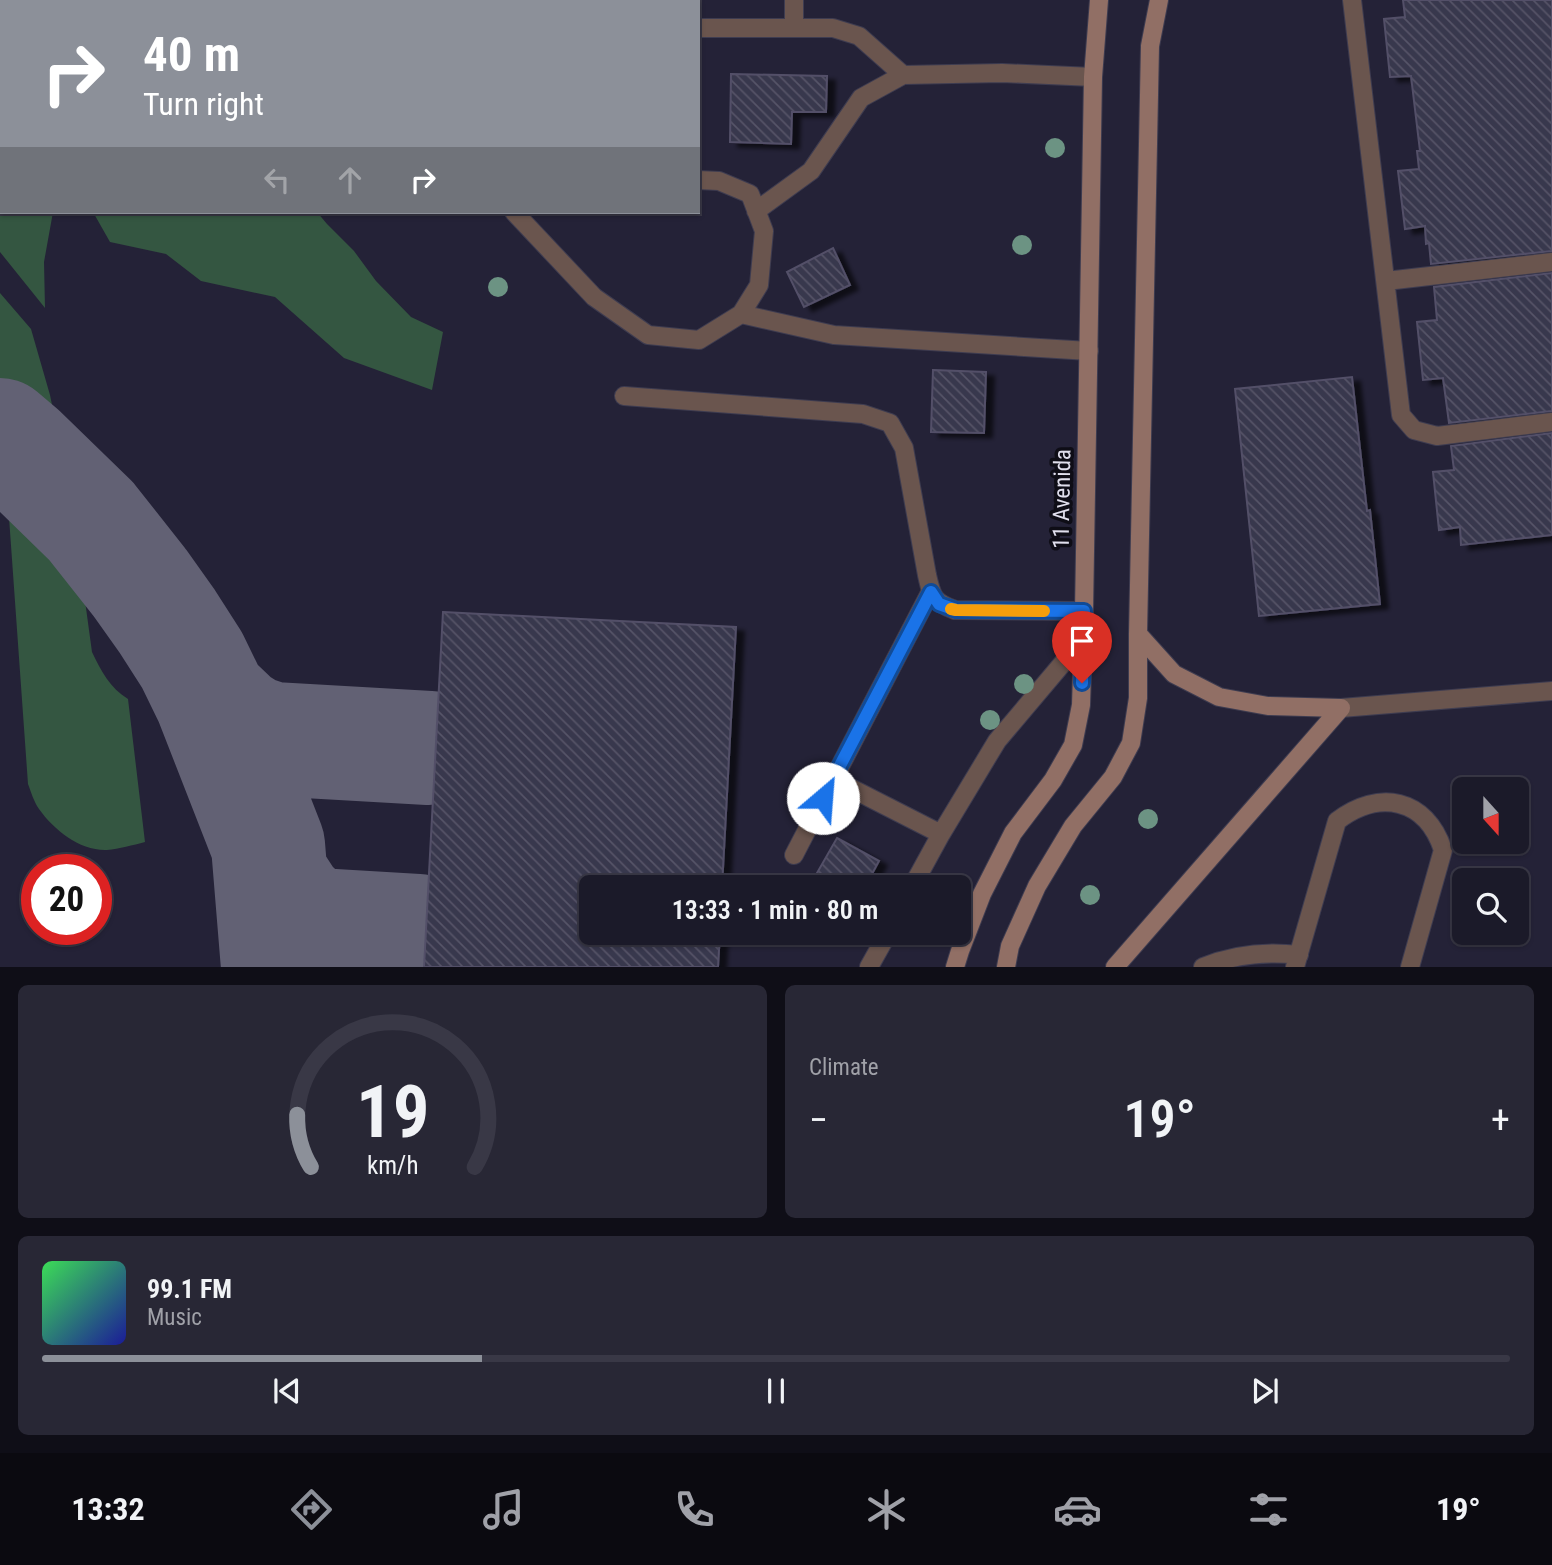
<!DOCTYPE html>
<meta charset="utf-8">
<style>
:root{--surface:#1b1a29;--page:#282735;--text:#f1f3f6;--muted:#a0a1a8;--line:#393846;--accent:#8c9099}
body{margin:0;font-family:"Roboto Condensed",sans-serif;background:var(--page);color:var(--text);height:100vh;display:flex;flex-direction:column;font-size:26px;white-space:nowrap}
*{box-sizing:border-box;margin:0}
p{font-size:23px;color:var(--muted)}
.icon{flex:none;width:38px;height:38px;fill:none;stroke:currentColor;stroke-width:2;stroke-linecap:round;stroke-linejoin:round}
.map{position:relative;height:967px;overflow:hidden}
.panel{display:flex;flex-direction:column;gap:18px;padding:18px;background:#0f0e17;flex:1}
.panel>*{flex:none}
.hud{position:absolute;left:0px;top:0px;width:700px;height:214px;box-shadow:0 2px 5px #0004,0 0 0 2px var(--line);background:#8c9099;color:#fff;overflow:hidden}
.needle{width:46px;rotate:159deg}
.controls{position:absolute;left:1452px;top:777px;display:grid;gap:14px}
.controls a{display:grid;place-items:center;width:77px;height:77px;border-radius:10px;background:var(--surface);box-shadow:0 2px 5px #0004,0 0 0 2px var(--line);font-size:35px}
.speed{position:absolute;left:21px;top:854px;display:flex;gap:14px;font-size:35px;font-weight:700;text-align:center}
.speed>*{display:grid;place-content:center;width:91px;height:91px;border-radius:50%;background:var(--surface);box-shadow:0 2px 5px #0004,0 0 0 2px var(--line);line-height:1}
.speed .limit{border:10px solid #d22;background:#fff;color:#111}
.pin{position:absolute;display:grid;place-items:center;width:60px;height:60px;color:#fff;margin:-72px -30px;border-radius:50% 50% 50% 0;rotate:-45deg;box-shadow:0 0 7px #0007}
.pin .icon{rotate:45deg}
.me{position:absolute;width:77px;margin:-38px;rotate:27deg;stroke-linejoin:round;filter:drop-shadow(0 0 5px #0008)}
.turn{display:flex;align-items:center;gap:24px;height:147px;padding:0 28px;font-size:32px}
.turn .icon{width:91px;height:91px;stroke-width:2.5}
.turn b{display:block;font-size:49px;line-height:60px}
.lanes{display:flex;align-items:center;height:66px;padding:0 28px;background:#0003;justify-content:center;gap:35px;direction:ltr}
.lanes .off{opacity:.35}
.big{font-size:52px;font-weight:600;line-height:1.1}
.panel .widget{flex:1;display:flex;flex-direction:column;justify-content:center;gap:10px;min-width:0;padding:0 24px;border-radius:10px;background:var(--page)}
.panel .dial{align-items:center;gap:0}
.dial svg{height:182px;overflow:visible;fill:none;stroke:var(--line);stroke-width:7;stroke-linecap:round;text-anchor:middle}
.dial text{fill:var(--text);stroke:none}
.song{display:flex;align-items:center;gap:21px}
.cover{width:84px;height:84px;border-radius:10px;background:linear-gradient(135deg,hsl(130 70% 55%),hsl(240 70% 35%))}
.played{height:7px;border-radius:4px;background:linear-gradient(90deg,var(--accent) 30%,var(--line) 30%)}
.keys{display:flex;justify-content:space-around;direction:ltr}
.heat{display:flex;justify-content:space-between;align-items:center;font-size:38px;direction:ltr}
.panel .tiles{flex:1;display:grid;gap:18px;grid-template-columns:1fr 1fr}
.widget:last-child{grid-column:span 2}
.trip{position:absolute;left:579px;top:875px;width:392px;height:70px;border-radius:10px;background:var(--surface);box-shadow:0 2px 5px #0004,0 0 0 2px var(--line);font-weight:600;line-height:70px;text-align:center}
.tabs{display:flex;height:112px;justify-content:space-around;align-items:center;background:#0b0a10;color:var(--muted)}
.tabs .icon{width:49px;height:49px}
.tabs .on{color:var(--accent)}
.tabs b{font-size:32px;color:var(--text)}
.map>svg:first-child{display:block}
.green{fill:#345641}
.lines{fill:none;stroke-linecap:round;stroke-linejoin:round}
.taxiway{stroke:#626174;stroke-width:114}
.building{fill:url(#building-back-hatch);stroke:#535068;stroke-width:2;filter:url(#shadow)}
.lane-casing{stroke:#3e3c50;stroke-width:20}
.secondary-casing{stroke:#3e3c50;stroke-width:20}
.lane{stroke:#6a554e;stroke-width:18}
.secondary{stroke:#916f65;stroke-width:18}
.tree{fill:#6c9383}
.route-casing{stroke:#114b97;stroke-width:18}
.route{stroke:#1a73e8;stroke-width:12}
.slow{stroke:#f59e0b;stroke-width:12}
.labels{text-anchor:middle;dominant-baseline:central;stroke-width:7;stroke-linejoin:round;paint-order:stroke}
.street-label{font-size:23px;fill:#e0dfed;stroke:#0e0d16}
</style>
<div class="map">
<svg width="1552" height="967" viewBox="0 0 1552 967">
<defs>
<pattern id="building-back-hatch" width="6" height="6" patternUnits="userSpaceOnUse" patternTransform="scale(1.75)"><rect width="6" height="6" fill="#39374d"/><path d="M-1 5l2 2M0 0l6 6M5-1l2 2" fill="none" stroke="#555467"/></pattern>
<filter id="shadow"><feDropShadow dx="8" dy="4.5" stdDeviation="2" flood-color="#0009"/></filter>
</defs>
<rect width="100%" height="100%" fill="#242237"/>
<!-- green -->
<path class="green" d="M 0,32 L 2,33 L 2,212 L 53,212 L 44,262 L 45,308 L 0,252 Z
M 93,212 L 317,212 L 327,224 L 354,251 L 376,281 L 411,317 L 443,332 L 432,390 L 344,358 L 275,297 L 201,281 L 166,254 L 110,242 Z
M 0,293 L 31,329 L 50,395 L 71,498 L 92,652 C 101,671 110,688 128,699 L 145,842 C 133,845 119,849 107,850 C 80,851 54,830 39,809 C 34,802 31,792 28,784 L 0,391 Z"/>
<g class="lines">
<!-- taxiway -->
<path class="taxiway" d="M 0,435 L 20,452 L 91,521 L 140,583 L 167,621 L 192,660 L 211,699 L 268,845 L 278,967
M 211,699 L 235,722 L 251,732 L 272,739 L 429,748
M 272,878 L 289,904 L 301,915 L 316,925 L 417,931"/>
</g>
<!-- building -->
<path class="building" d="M 1403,0 L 1552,0 L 1552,251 L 1431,264 L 1429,243 L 1426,244 L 1425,226 L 1405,229 L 1398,171 L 1419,169 L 1417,151 L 1420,151 L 1411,76 L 1390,77 L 1384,19 L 1405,17 Z
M 731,74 L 827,76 L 826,112 L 792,112 L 791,144 L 730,142 Z
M 833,248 L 850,285 L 804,307 L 787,272 Z
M 1552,273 L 1552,411 L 1449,423 L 1443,378 L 1423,380 L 1417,322 L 1437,320 L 1434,287 Z
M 933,370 L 986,372 L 984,433 L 931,432 Z
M 1352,377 L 1367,511 L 1370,510 L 1380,604 L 1259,616 L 1235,389 Z
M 1552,433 L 1552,535 L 1461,545 L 1460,527 L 1439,530 L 1433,472 L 1454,470 L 1451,446 Z
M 443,612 L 736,627 L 722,887 L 592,887 L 592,933 L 720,933 L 718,967 L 424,967 Z
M 837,838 L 879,861 L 865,887 L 809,887 Z"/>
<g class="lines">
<!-- lane casing -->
<g class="lane-casing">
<path id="lane" d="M 794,0 L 794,28
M 1352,0 L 1401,415 L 1414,430 L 1437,436 L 1552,422
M 137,2 L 137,0
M 698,28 L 833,28 L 859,36 L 903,75
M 756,211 L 811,171 L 861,98 L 903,75 L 1002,73 L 1093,77
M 514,212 L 594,297 L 648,335 L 699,340 L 741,314 L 759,285 L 764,231 L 750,194 L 719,181 L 698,180
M 1386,281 L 1552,262
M 741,314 L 834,335 L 1089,351
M 624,396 L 863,414 L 890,423 L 904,448 L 927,575 C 932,597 933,602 955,610 L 1084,611
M 1341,708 L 1552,691
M 833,779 L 941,834
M 794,855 L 931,591
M 912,887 L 941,834 L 997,741 L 1084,638
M 869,967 L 888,933
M 1203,967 C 1235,954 1265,951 1299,955
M 1295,967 L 1337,821 C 1379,789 1426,798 1443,850 L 1410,967"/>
</g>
<!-- secondary casing -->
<g class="secondary-casing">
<path id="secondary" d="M 1138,634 L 1174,674 L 1219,697 L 1268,706 L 1341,708
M 955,967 L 960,951 L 982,894 L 1013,833 L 1053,780 L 1073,745 L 1081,705 L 1084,611 L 1093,77 L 1099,0
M 1006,967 L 1010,946 L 1037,886 L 1073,826 L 1113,777 L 1131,743 L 1138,698 L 1138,634 L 1150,46 L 1159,0
M 1115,967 L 1341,708"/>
</g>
<!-- lane -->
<use href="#lane" class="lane"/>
<!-- secondary -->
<use href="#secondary" class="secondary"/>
</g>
<!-- trees -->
<g class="tree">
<circle cx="1055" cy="148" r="10"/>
<circle cx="1022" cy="245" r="10"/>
<circle cx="498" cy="287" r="10"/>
<circle cx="1024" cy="684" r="10"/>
<circle cx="990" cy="720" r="10"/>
<circle cx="1148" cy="819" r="10"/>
<circle cx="1090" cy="895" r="10"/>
</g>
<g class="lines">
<!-- route casing -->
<g class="route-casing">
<path id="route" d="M 823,798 L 931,592 L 939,604 L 956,610 L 1084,611 L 1082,683"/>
</g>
<!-- route -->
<use href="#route" class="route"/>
<!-- slow -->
<path class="slow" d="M 951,609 L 956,610 L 1044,611"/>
</g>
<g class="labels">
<!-- street labels -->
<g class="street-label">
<text transform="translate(1062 499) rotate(-89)">11 Avenida</text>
</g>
</g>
</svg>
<div class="controls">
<a><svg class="needle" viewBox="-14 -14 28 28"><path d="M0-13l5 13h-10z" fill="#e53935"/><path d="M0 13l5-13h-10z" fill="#a0a1a8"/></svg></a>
<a><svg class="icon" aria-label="search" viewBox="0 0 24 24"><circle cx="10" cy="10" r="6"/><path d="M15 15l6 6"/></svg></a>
</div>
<div class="speed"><div class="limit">20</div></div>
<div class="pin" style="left:1082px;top:683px;background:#d93025"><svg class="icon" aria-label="arrive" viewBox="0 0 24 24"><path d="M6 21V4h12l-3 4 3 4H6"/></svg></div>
<svg class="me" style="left:823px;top:798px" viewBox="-20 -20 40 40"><circle r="19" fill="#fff"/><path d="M0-13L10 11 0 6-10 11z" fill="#1a73e8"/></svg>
<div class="trip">13:33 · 1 min · 80 m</div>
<div class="hud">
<div class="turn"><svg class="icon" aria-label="right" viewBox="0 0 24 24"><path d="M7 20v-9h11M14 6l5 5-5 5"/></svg><div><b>40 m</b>Turn right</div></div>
<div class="lanes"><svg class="icon off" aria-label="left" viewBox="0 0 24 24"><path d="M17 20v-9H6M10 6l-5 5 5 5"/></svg><svg class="icon off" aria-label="ahead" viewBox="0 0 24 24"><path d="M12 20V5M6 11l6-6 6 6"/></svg><svg class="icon" aria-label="right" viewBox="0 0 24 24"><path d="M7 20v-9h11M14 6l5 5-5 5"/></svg></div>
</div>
</div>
<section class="panel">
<div class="tiles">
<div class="widget dial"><svg viewBox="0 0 100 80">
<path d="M14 69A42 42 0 1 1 86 69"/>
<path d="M14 69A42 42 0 0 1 8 46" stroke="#8c9099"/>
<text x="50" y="56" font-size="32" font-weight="700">19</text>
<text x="50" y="72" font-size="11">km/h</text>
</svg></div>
<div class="widget"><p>Climate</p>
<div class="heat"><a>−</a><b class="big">19°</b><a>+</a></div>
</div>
<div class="widget">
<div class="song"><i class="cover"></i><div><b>99.1 FM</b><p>Music</p></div></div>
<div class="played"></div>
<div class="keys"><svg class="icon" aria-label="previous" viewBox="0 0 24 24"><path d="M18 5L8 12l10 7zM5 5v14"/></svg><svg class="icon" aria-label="pause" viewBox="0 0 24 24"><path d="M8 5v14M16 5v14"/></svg><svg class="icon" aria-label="next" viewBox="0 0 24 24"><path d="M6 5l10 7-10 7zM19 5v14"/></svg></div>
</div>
</div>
</section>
<nav class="tabs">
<b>13:32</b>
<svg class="icon on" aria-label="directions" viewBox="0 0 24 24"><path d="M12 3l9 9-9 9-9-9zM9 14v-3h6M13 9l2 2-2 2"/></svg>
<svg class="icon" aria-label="music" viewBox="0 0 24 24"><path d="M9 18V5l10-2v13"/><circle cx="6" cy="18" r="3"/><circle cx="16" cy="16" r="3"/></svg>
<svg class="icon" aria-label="phone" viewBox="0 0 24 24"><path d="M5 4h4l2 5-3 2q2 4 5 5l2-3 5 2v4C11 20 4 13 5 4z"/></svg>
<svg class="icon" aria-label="climate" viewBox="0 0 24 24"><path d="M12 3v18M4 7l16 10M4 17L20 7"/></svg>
<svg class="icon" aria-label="car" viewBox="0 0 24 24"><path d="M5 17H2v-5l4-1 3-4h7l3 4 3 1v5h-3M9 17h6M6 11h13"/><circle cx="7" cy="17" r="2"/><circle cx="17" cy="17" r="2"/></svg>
<svg class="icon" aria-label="filters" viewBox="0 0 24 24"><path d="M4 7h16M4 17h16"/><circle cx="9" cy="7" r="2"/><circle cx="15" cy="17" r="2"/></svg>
<b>19°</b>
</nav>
